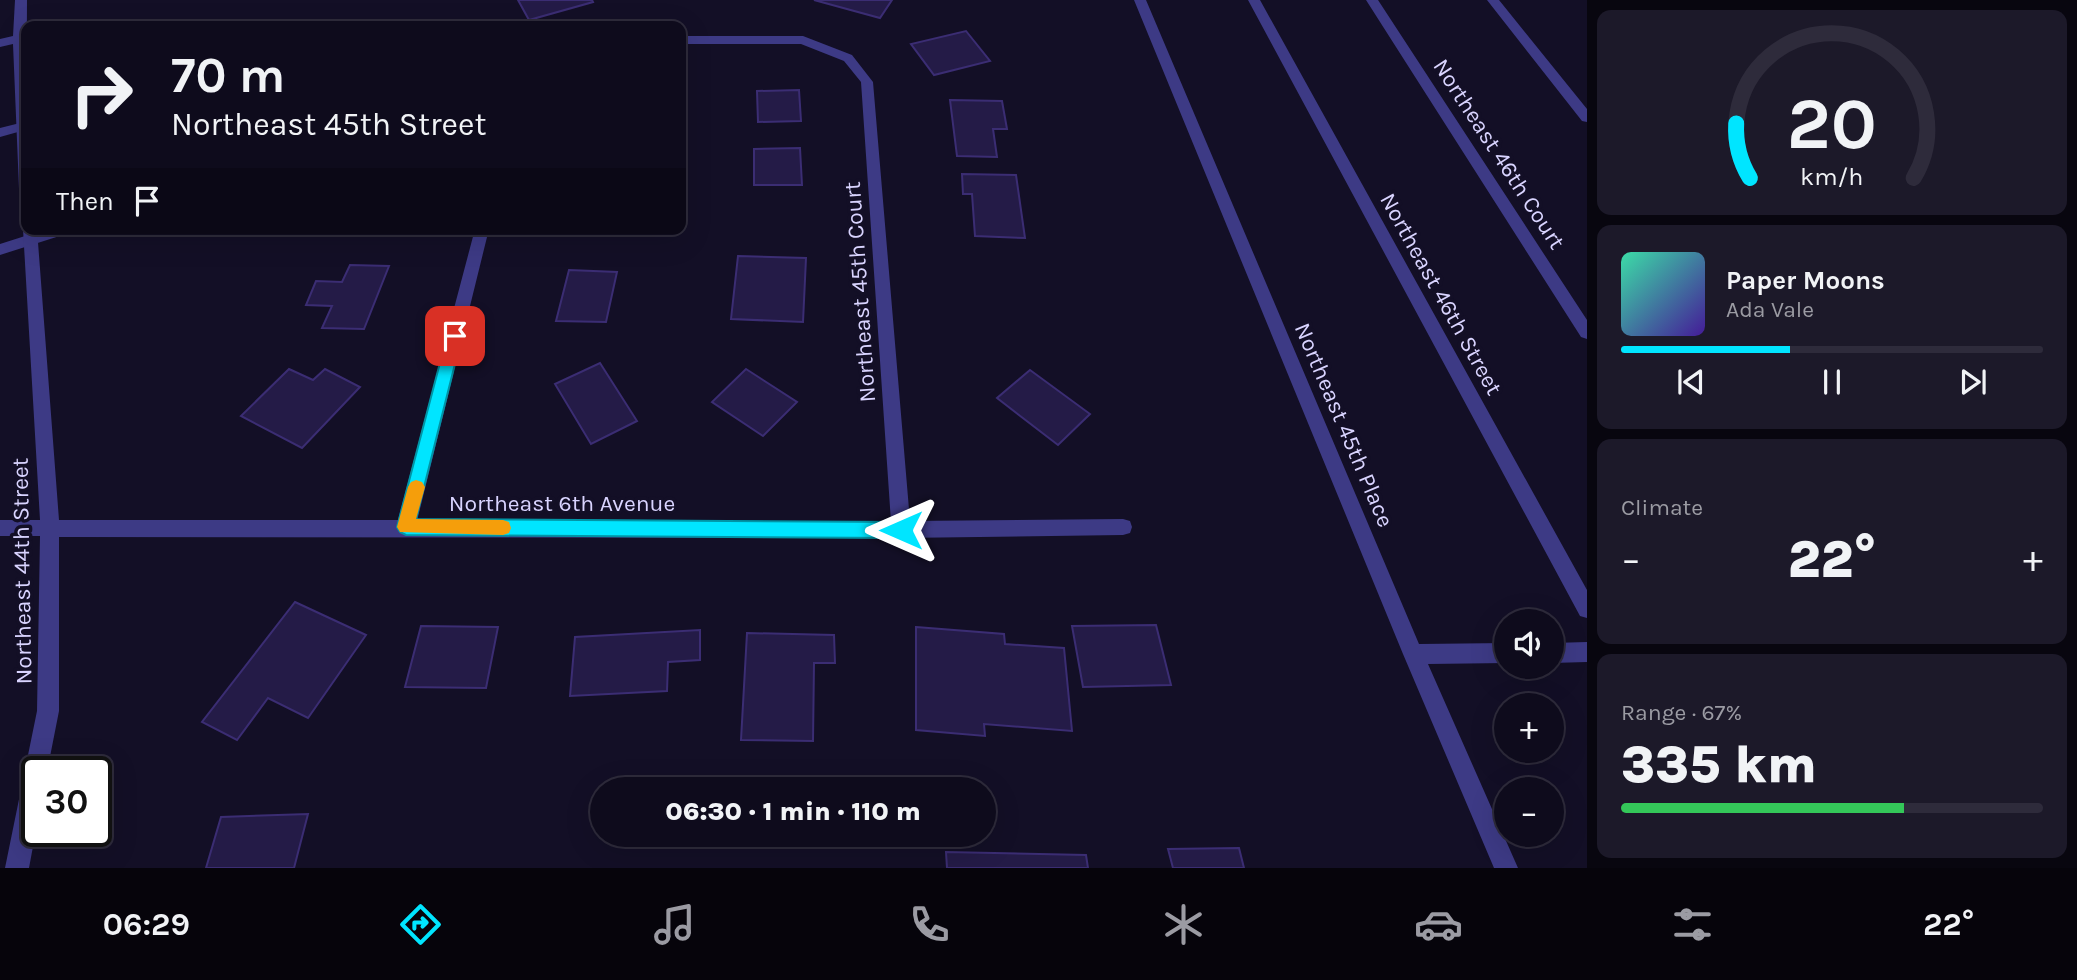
<!DOCTYPE html>
<meta charset="utf-8">
<style>
:root{--surface:#0e0b1c;--page:#1c1929;--text:#f1f3f6;--muted:#9b9ba3;--line:#2e2b3b;--accent:#00e5ff}
body{margin:0;font-family:Karla,sans-serif;background:var(--page);color:var(--text);height:100vh;display:flex;flex-direction:column;font-size:26px;white-space:nowrap}
*{box-sizing:border-box;margin:0}
p{font-size:23px;color:var(--muted)}
.icon{flex:none;width:38px;height:38px;fill:none;stroke:currentColor;stroke-width:2;stroke-linecap:round;stroke-linejoin:round}
.map{position:relative;flex:1;overflow:hidden}
.sheet{display:flex;flex-direction:column;gap:10px;padding:10px;background:#08060f;width:490px}
.sheet>*{flex:none}
.top-card{position:absolute;left:21px;top:21px;width:665px;height:214px;border-radius:14px;box-shadow:0 7px 28px #0002,0 0 0 2px var(--line);background:#0e0b1c;color:var(--text);overflow:hidden}
.buttons{position:absolute;left:1494px;top:609px;display:grid;gap:14px}
.buttons a{display:grid;place-items:center;width:70px;height:70px;border-radius:50%;background:var(--surface);box-shadow:0 7px 28px #0002,0 0 0 2px var(--line);font-size:35px}
.speed{position:absolute;left:21px;top:756px;display:flex;gap:14px;font-size:35px;font-weight:700;text-align:center}
.speed>*{display:grid;place-content:center;width:91px;height:91px;border-radius:50%;background:var(--surface);box-shadow:0 7px 28px #0002,0 0 0 2px var(--line);line-height:1}
.speed .limit{border:4px solid #111;border-radius:10px;background:#fff;color:#111}
.pin{position:absolute;display:grid;place-items:center;width:60px;height:60px;color:#fff;margin:-30px;border-radius:14px;box-shadow:0 4px 10px #0006}
.me{position:absolute;width:77px;margin:-38px;rotate:270deg;stroke-linejoin:round;filter:drop-shadow(0 0 5px #0008)}
.turn{display:flex;align-items:center;gap:24px;height:147px;padding:0 35px;font-size:32px}
.turn .icon{width:91px;height:91px;stroke-width:2.5}
.turn b{display:block;font-size:49px;line-height:60px}
.then{display:flex;align-items:center;height:66px;padding:0 35px;background:#0003;gap:14px;font-size:26px}
.big{font-size:52px;font-weight:800;line-height:1.1}
.sheet .card{flex:1;display:flex;flex-direction:column;justify-content:center;gap:10px;min-width:0;padding:0 24px;border-radius:14px;background:var(--page)}
.sheet .dial{align-items:center;gap:0}
.dial svg{height:182px;overflow:visible;fill:none;stroke:var(--line);stroke-width:7;stroke-linecap:round;text-anchor:middle}
.dial text{fill:var(--text);stroke:none}
.song{display:flex;align-items:center;gap:21px}
.cover{width:84px;height:84px;border-radius:10px;background:linear-gradient(135deg,hsl(160 70% 55%),hsl(260 70% 35%))}
.played{height:7px;border-radius:4px;background:linear-gradient(90deg,var(--accent) 40%,var(--line) 40%)}
.keys{display:flex;justify-content:space-around;direction:ltr}
.heat{display:flex;justify-content:space-between;align-items:center;font-size:38px;direction:ltr}
.charge{height:10px;border-radius:5px;background:linear-gradient(90deg,#34c759 67%,var(--line) 0)}
.trip{position:absolute;left:590px;top:777px;width:406px;height:70px;border-radius:35px;background:var(--surface);box-shadow:0 7px 28px #0002,0 0 0 2px var(--line);font-weight:800;line-height:70px;text-align:center}
.tabs{display:flex;height:112px;justify-content:space-around;align-items:center;background:#06040b;color:var(--muted)}
.tabs .icon{width:49px;height:49px}
.tabs .current{color:var(--accent)}
.tabs b{font-size:32px;color:var(--text)}
main{display:flex;flex:1;min-height:0}
.map>svg:first-child{display:block}
.building{fill:#241b47;stroke:#3b2d73;stroke-width:2}
.lines{fill:none;stroke-linecap:round;stroke-linejoin:round}
.lane{fill:#3d3a85;fill-rule:evenodd}
.street{fill:#3d3a85;fill-rule:evenodd}
.route{fill:#00e5ff;stroke:#0095a6;stroke-width:2}
.slow{fill:#f59e0b}
.labels{text-anchor:middle;dominant-baseline:central;stroke-width:7;stroke-linejoin:round;paint-order:stroke}
.street-label{font-size:23px;fill:#d9d4ff;stroke:#130f26}
</style>
<main>
<div class="map">
<svg width="1587" height="868" viewBox="0 0 1587 868">
<rect width="100%" height="100%" fill="#130f26"/>
<!-- building -->
<path class="building" d="M 518,0 L 592,0 L 593,2 L 529,20 Z
M 814,0 L 892,0 L 880,18 Z
M 966,31 L 990,61 L 934,75 L 911,44 Z
M 799,90 L 801,121 L 758,122 L 757,91 Z
M 950,100 L 1002,101 L 1007,129 L 993,129 L 997,157 L 957,156 Z
M 800,148 L 802,185 L 754,185 L 754,149 Z
M 962,174 L 1016,175 L 1025,238 L 975,236 L 972,194 L 963,194 Z
M 738,256 L 806,258 L 803,322 L 731,319 Z
M 350,265 L 389,266 L 364,329 L 322,328 L 332,306 L 306,305 L 316,281 L 342,282 Z
M 569,270 L 617,272 L 606,322 L 556,321 Z
M 600,363 L 637,421 L 591,444 L 555,384 Z
M 289,369 L 313,380 L 325,369 L 360,387 L 302,448 L 241,416 Z
M 746,369 L 797,402 L 763,436 L 712,402 Z
M 1030,370 L 1090,414 L 1058,445 L 997,398 Z
M 295,602 L 366,635 L 308,718 L 268,698 L 237,740 L 202,722 Z
M 1156,625 L 1171,685 L 1083,687 L 1072,626 Z
M 421,626 L 498,627 L 486,688 L 405,687 Z
M 916,627 L 1004,634 L 1005,644 L 1064,648 L 1072,731 L 984,724 L 985,736 L 916,730 Z
M 700,630 L 700,660 L 668,662 L 667,691 L 570,696 L 575,637 Z
M 747,633 L 834,635 L 835,663 L 814,663 L 813,741 L 741,740 Z
M 308,814 L 294,868 L 206,868 L 221,817 Z
M 1239,848 L 1244,868 L 1173,868 L 1168,849 Z
M 946,852 L 1086,855 L 1088,868 L 947,868 Z"/>
<g class="lines">
<!-- lane -->
<path class="lane" d="M 109,20 L 130,26 L 77,26 L 83,22 Z
M 20,123 L 26,126 L 25,130 L 0,137 L 0,128 Z
M 47,229 L 71,229 L 69,233 L 0,255 L 0,244 Z"/>
<!-- street -->
<path class="street" d="M 15,0 L 27,0 L 26,194 L 19,189 L 13,44 L 0,47 L 0,39 L 13,36 Z
M 1134,0 L 1146,0 L 1419,644 L 1507,643 L 1507,663 L 1428,664 L 1518,868 L 1494,868 L 1403,654 Z
M 1248,0 L 1260,0 L 1587,590 L 1587,618 L 1580,616 Z
M 1366,0 L 1378,0 L 1587,320 L 1587,339 L 1581,337 Z
M 1487,0 L 1499,0 L 1587,109 L 1587,122 L 1582,121 Z
M 681,36 L 803,36 L 852,55 L 873,82 L 910,521 L 1123,519 L 1130,521 L 1132,527 L 1130,533 L 1123,535 L 901,538 L 59,537 L 59,711 L 47,772 L 37,772 L 37,825 L 29,868 L 5,868 L 37,711 L 40,536 L 0,536 L 0,520 L 40,520 L 23,229 L 25,225 L 26,229 L 37,229 L 59,520 L 398,520 L 475,229 L 489,229 L 417,521 L 891,522 L 861,82 L 844,61 L 801,44 L 681,44 Z
M 1587,642 L 1587,662 L 1552,663 L 1552,643 Z"/>
</g>
<!-- route -->
<path class="route" d="M 455,330 L 462,336 L 416,519 L 901,522 L 907,524 L 910,530 L 907,535 L 901,538 L 406,535 L 400,532 L 397,527 L 447,336 Z"/>
<!-- slow -->
<path class="slow" d="M 416,480 L 422,482 L 425,487 L 416,519 L 503,520 L 509,522 L 511,528 L 509,533 L 503,535 L 400,532 L 397,527 L 408,487 L 411,482 Z"/>
<g class="labels">
<!-- street labels -->
<g class="street-label">
<text transform="translate(1499 154) rotate(57)">Northeast 46th Court</text>
<text transform="translate(860 292) rotate(-94)">Northeast 45th Court</text>
<text transform="translate(1441 294) rotate(61)">Northeast 46th Street</text>
<text transform="translate(1344 425) rotate(67)">Northeast 45th Place</text>
<text x="562" y="503">Northeast 6th Avenue</text>
<text transform="translate(22 571) rotate(-91)">Northeast 44th Street</text>
</g>
</g>
</svg>
<div class="buttons">
<a><svg class="icon" aria-label="sound" viewBox="0 0 24 24"><path d="M4 9h4l5-4v14l-5-4H4zM17 9q2 3 0 6"/></svg></a>
<a>+</a>
<a>−</a>
</div>
<div class="speed"><div class="limit">30</div></div>
<div class="pin" style="left:455px;top:336px;background:#d93025"><svg class="icon" aria-label="arrive" viewBox="0 0 24 24"><path d="M6 21V4h12l-3 4 3 4H6"/></svg></div>
<svg class="me" style="left:901px;top:530px" viewBox="-20 -20 40 40"><path d="M0-17L14 15 0 8-14 15z" fill="#00e5ff" stroke="#fff" stroke-width="4"/></svg>
<div class="trip">06:30 · 1 min · 110 m</div>
<div class="top-card">
<div class="turn"><svg class="icon" aria-label="right" viewBox="0 0 24 24"><path d="M7 20v-9h11M14 6l5 5-5 5"/></svg><div><b>70 m</b>Northeast 45th Street</div></div>
<div class="then">Then<svg class="icon" aria-label="arrive" viewBox="0 0 24 24"><path d="M6 21V4h12l-3 4 3 4H6"/></svg></div>
</div>
</div>
<section class="sheet">
<div class="card dial"><svg viewBox="0 0 100 80">
<path d="M14 69A42 42 0 1 1 86 69"/>
<path d="M14 69A42 42 0 0 1 8 45" stroke="#00e5ff"/>
<text x="50" y="56" font-size="32" font-weight="700">20</text>
<text x="50" y="72" font-size="11">km/h</text>
</svg></div>
<div class="card">
<div class="song"><i class="cover"></i><div><b>Paper Moons</b><p>Ada Vale</p></div></div>
<div class="played"></div>
<div class="keys"><svg class="icon" aria-label="previous" viewBox="0 0 24 24"><path d="M18 5L8 12l10 7zM5 5v14"/></svg><svg class="icon" aria-label="pause" viewBox="0 0 24 24"><path d="M8 5v14M16 5v14"/></svg><svg class="icon" aria-label="next" viewBox="0 0 24 24"><path d="M6 5l10 7-10 7zM19 5v14"/></svg></div>
</div>
<div class="card"><p>Climate</p>
<div class="heat"><a>−</a><b class="big">22°</b><a>+</a></div>
</div>
<div class="card"><p>Range · 67%</p><b class="big">335 km</b><div class="charge"></div></div>
</section>
</main>
<nav class="tabs">
<b>06:29</b>
<svg class="icon current" aria-label="directions" viewBox="0 0 24 24"><path d="M12 3l9 9-9 9-9-9zM9 14v-3h6M13 9l2 2-2 2"/></svg>
<svg class="icon" aria-label="music" viewBox="0 0 24 24"><path d="M9 18V5l10-2v13"/><circle cx="6" cy="18" r="3"/><circle cx="16" cy="16" r="3"/></svg>
<svg class="icon" aria-label="phone" viewBox="0 0 24 24"><path d="M5 4h4l2 5-3 2q2 4 5 5l2-3 5 2v4C11 20 4 13 5 4z"/></svg>
<svg class="icon" aria-label="climate" viewBox="0 0 24 24"><path d="M12 3v18M4 7l16 10M4 17L20 7"/></svg>
<svg class="icon" aria-label="car" viewBox="0 0 24 24"><path d="M5 17H2v-5l4-1 3-4h7l3 4 3 1v5h-3M9 17h6M6 11h13"/><circle cx="7" cy="17" r="2"/><circle cx="17" cy="17" r="2"/></svg>
<svg class="icon" aria-label="filters" viewBox="0 0 24 24"><path d="M4 7h16M4 17h16"/><circle cx="9" cy="7" r="2"/><circle cx="15" cy="17" r="2"/></svg>
<b>22°</b>
</nav>
